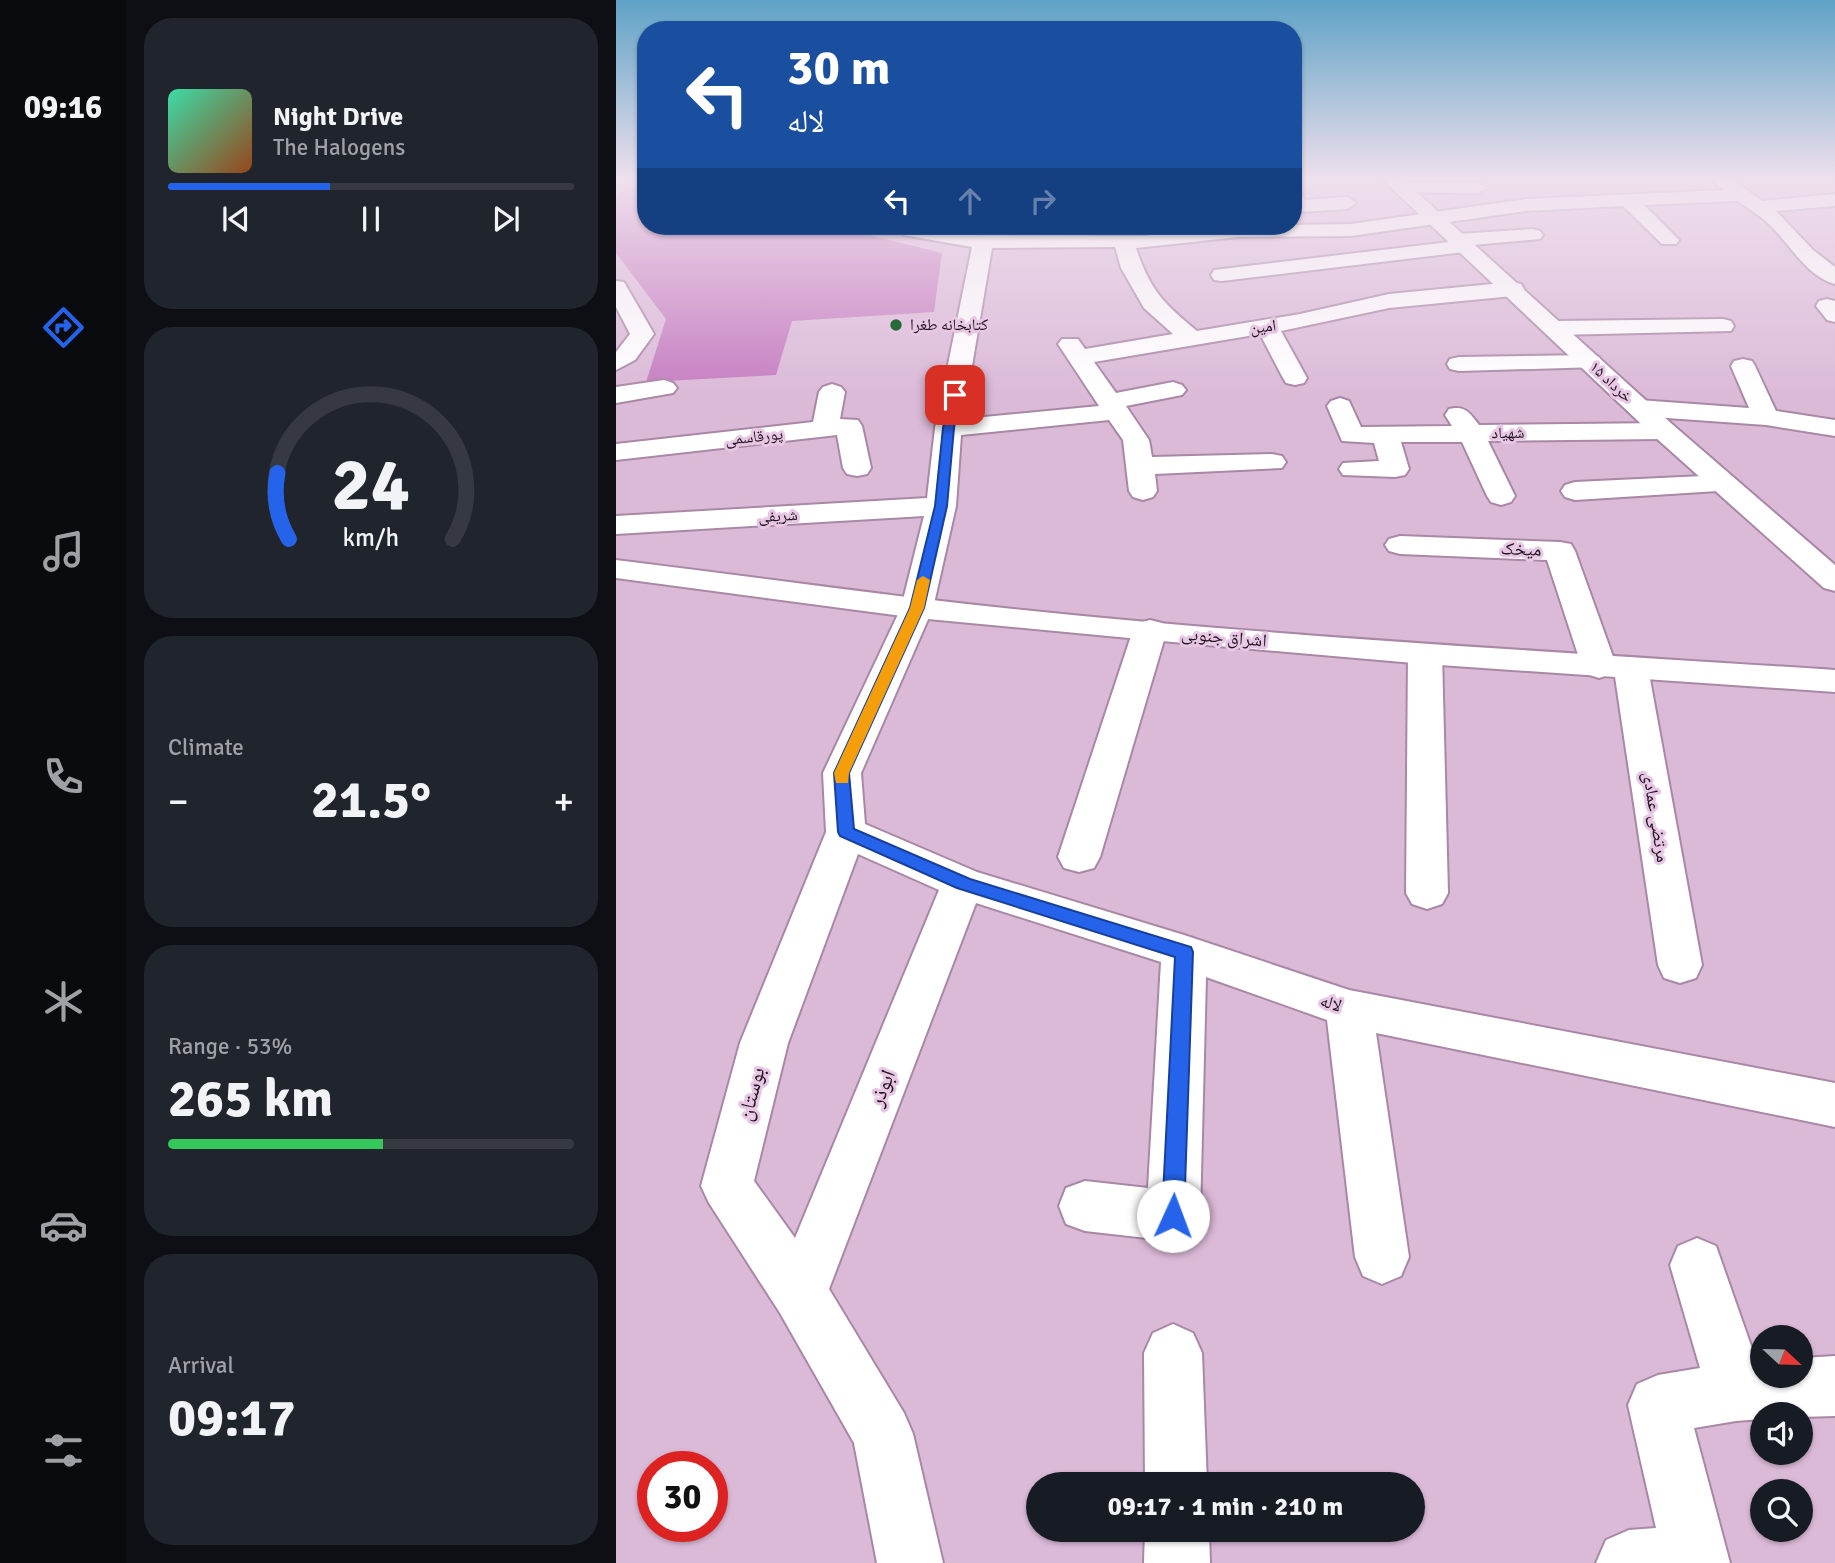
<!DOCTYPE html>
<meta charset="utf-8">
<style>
:root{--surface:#171b24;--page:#20242c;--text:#f1f3f6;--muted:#9ea1a6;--line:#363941;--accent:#2563eb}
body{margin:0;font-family:Signika,"Noto Naskh Arabic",sans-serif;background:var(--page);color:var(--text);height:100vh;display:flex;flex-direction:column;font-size:26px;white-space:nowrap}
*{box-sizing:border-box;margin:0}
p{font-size:23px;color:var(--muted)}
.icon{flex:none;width:38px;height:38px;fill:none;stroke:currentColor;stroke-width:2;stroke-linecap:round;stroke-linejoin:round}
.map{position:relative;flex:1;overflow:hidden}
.details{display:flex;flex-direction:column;gap:18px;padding:18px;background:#0d0f14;width:490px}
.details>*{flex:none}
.top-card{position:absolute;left:21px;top:21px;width:665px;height:214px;border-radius:28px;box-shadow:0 2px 5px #0004;background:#1a4fa0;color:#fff;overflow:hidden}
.needle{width:46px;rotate:112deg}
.controls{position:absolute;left:1134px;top:1325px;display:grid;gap:14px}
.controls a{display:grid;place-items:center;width:63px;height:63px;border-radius:50%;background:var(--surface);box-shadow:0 2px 5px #0004;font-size:35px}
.speed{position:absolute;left:21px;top:1451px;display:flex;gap:14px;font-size:35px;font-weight:700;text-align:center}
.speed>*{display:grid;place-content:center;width:91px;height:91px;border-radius:50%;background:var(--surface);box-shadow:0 2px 5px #0004;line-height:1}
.speed .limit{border:10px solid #d22;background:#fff;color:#111}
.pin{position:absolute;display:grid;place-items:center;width:60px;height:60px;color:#fff;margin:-30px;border-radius:14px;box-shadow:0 4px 10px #0006}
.me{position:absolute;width:77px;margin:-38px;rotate:2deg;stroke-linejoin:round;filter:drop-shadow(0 0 5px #0008)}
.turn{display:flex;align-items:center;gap:24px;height:147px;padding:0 35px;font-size:32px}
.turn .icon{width:91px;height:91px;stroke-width:2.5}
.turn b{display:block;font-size:49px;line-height:60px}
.lanes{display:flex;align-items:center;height:66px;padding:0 35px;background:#0003;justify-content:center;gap:35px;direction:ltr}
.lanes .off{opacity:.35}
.big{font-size:52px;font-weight:800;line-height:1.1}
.details .widget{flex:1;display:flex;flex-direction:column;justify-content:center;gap:10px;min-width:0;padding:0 24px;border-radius:28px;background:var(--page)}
.details .dial{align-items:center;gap:0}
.dial svg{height:182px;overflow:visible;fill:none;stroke:var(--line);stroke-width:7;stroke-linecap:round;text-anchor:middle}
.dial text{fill:var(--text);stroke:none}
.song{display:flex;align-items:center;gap:21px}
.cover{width:84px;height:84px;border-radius:10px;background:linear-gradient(135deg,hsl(160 70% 55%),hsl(20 70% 35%))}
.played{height:7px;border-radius:4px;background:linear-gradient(90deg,var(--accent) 40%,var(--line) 40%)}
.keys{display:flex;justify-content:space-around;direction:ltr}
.heat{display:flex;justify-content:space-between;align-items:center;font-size:38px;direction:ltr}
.charge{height:10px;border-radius:5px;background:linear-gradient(90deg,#34c759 53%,var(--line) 0)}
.trip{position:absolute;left:410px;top:1472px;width:399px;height:70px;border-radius:35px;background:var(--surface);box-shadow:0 2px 5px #0004;font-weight:800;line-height:70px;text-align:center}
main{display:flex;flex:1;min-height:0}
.tab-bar{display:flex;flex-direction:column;width:126px;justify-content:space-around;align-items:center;background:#090b0e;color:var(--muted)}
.tab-bar .icon{width:49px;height:49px}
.tab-bar .active{color:var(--accent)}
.tab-bar b{font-size:32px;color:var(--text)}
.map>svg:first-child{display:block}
.green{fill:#c57cc0}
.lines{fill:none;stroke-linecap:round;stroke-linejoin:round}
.minor-casing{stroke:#a888a5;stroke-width:4}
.tertiary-casing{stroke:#a888a5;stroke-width:4}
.secondary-casing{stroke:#a888a5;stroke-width:4}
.minor{fill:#fff;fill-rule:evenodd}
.tertiary{fill:#fff;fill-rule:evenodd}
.secondary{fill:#fff;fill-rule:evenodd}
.route{fill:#2563eb;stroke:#184099;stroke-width:2}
.slow{fill:#f59e0b}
.poi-dot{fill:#256c38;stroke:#e8c7e5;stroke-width:2.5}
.labels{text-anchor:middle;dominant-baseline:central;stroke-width:6;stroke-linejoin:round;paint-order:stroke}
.far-poi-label{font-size:16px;fill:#211520;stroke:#e8c7e5;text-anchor:start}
.far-street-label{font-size:16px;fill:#211520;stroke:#e8c7e5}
.street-label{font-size:18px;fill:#211520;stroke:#e8c7e5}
.near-street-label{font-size:21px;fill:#211520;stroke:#e8c7e5}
</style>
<main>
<nav class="tab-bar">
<b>09:16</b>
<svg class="icon active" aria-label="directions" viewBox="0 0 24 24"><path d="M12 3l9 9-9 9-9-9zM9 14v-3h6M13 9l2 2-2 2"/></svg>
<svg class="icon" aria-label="music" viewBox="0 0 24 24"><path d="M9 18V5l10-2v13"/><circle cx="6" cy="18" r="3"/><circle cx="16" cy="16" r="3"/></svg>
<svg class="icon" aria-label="phone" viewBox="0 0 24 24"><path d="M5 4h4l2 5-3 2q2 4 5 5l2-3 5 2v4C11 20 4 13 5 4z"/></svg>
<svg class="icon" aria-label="climate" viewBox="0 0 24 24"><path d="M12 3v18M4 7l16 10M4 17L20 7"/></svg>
<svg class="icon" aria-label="car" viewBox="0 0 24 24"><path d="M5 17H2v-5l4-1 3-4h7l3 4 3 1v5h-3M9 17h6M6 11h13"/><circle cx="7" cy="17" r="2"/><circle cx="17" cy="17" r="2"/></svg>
<svg class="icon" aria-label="filters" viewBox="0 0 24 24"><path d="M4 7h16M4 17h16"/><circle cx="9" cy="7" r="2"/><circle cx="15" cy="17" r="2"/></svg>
</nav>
<section class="details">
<div class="widget">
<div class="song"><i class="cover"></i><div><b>Night Drive</b><p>The Halogens</p></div></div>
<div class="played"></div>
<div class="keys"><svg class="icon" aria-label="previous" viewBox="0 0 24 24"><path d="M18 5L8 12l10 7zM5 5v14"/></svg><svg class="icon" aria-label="pause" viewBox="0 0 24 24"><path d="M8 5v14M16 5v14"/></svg><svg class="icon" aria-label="next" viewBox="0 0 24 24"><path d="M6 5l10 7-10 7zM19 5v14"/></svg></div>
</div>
<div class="widget dial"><svg viewBox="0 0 100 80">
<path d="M14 69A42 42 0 1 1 86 69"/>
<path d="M14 69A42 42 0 0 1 9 40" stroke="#2563eb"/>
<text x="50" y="56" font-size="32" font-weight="700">24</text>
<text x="50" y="72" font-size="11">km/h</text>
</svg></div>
<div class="widget"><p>Climate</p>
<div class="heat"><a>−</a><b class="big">21.5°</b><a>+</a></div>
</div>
<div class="widget"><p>Range · 53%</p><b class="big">265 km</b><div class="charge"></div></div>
<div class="widget"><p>Arrival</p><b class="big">09:17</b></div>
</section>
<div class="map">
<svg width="1219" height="1563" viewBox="0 0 1219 1563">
<rect width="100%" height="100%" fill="#dbbad8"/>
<!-- green -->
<path class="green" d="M 18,178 L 30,178 L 30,226 L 245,226 L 253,235 L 326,253 L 318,312 L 176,321 L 160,375 L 30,382 L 50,319 L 0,253 L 0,198 Z"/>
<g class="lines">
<!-- minor casing -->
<g class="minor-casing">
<path id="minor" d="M 1098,178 L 1115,178 L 1146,201 L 1219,194 L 1219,206 L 1160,211 L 1197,250 L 1219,267 L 1219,284 C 1191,277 1173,243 1153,224 C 1143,215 1132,208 1122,201 L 1028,205 L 1063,240 L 1060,244 L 1046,244 L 1007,206 L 910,211 L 735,236 L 622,237 L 520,248 C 534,290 547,303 581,331 L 684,314 L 773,294 L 897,282 L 905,284 L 908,289 L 905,294 L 897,296 L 773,308 L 665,331 L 691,378 L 688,383 L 679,385 L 670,383 L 667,378 L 644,334 L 478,362 L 500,393 L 557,382 L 566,385 L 570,390 L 566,395 L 510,406 L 533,440 L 536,457 L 656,454 L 666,456 L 670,462 L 666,468 L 539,474 L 541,491 L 537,497 L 527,500 L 517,497 L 513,491 L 507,440 L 493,420 L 345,435 L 340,506 L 317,608 L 245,773 L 249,824 L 361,872 L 568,935 L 733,990 L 1219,1083 L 1219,1127 L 760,1033 L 793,1257 L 785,1276 L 766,1284 L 747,1276 L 739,1257 L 711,1020 L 590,977 L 584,1216 L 576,1234 L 557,1241 L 469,1231 L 450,1224 L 443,1206 L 450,1188 L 469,1181 L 532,1188 L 545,962 L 360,903 L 213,1289 L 288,1413 L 297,1434 L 327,1563 L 261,1563 L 238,1443 L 164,1313 L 93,1203 L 85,1186 L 124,1043 L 210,832 L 207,773 L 285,608 L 308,516 L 0,534 L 0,516 L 311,498 L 319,428 L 356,247 L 287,235 L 275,226 L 299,226 L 354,235 L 528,236 L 616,226 L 735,224 L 910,199 L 1108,190 L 1100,184 ZM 499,247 L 505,268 L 528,308 L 557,334 L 469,349 L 462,339 L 446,339 L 442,344 L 483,406 L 347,419 L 376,248 ZM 242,854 L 323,890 L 179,1238 L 138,1181 L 172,1043 Z
M 786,183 L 862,183 L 871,188 L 862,193 L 780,192 L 777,188 Z
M 677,190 L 684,191 L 689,200 L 731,197 L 740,203 L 731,209 L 682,212 L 677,210 Z
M 917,229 L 924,231 L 927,235 L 924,239 L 857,245 L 855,250 L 848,252 L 606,281 L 598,280 L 595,275 L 598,270 L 606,269 L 833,242 L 835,236 L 842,234 Z
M 1211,299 L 1219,301 L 1219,322 L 1211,320 L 1200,306 L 1203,301 Z
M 1107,319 L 1115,321 L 1118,326 L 1115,331 L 939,335 L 931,333 L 927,328 L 931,323 L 939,321 Z
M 974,355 L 983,357 L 986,362 L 983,367 L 843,371 L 834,369 L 831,364 L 834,359 L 843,357 Z
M 1127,359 L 1136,361 L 1139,366 L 1160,411 L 1219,420 L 1219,436 L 1150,425 L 1023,416 L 1014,413 L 1010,408 L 1014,403 L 1023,400 L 1133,408 L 1115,366 L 1118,361 Z
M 48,380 L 57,383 L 61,388 L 57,393 L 0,403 L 0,387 Z
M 216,384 L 225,387 L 229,392 L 224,419 L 242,420 L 246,426 L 255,468 L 251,474 L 241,476 L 231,474 L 227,468 L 221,435 L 0,460 L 0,444 L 197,422 L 203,392 L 207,387 Z
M 724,398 L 733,401 L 745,427 L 836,426 L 829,415 L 833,409 C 849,405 854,413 863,425 L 1048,423 L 1057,425 L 1061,431 L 1057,437 L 1048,439 L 872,441 L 899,496 L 895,502 L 885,505 L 875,502 L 871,496 L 846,442 L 785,442 L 793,469 L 789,475 L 779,477 L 727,475 L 723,469 L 727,463 L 763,461 L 758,443 L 726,441 L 711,406 L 715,401 Z
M 1108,475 L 1118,478 L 1122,484 L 1118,490 L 959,500 L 949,497 L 945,491 L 949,485 L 959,482 Z
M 784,536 L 944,542 L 955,544 L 959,551 L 1000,665 L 1003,660 L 1015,657 L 1027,660 L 1032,668 L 1086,965 L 1080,978 L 1064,983 L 1048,978 L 1042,965 L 998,670 L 995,674 L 983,678 L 971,674 L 966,667 L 931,560 L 784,554 L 773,551 L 769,545 L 773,539 Z
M 534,620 L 546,623 L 551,630 L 484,857 L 478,868 L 463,872 L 448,868 L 442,857 L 517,630 L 522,623 Z
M 809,644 L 821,647 L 826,654 L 832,893 L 826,904 L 811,909 L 796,904 L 790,893 L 792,654 L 797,647 Z
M 1081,1238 L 1100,1246 L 1140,1360 L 1146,1360 L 1146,1376 L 1185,1376 L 1185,1358 L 1219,1356 L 1219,1416 L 1185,1417 L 1185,1414 L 1146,1414 L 1146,1419 L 1120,1421 L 1078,1428 L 1114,1563 L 980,1563 L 990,1540 L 1013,1530 L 1040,1528 L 1012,1405 L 1021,1384 L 1042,1375 L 1084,1368 L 1054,1265 L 1062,1246 Z
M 557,1324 L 577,1333 L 586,1353 L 591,1484 L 529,1484 L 528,1353 L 537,1333 Z
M 529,1530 L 593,1530 L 594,1563 L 528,1563 Z"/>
</g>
<!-- tertiary casing -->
<g class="tertiary-casing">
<path id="tertiary" d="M 765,178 L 785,178 L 1057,425 L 1219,565 L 1219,591 L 1208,588 L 1039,437 Z
M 0,281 L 8,282 L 38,334 L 19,360 L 0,370 L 0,352 L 14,334 L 0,307 Z"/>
</g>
<!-- secondary casing -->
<g class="secondary-casing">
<path id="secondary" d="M 0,560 C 100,572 199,586 299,598 C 604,634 912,650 1219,670 L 1219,692 L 809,664 L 534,640 L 301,618 L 0,578 Z"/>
</g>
<!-- minor -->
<use href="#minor" class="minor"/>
<!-- tertiary -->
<use href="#tertiary" class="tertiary"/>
<!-- secondary -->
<use href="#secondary" class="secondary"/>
</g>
<!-- sky -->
<linearGradient id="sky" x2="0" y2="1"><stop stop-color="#5fa2c6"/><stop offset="0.45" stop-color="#efe0ed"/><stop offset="1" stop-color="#efe0ed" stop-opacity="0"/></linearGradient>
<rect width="1219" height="397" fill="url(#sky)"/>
<!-- route -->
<path class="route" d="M 335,393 L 344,395 L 338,428 L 331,506 L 308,608 L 233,773 L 238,829 L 354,879 L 575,947 L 577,952 L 568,1216 L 565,1223 L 557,1226 L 550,1223 L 546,1216 L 559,957 L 341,888 L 224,836 L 222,832 L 218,773 L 294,608 L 319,506 L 327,428 Z"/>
<!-- slow -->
<path class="slow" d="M 307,576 L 314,580 L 308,608 L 233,773 L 232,783 L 220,783 L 218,773 L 294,608 L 301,580 Z"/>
<!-- markers -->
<circle class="poi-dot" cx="280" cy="325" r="7"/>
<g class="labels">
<!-- far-poi labels -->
<g class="far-poi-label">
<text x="294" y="325">کتابخانه طغرا</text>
</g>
<!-- far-street labels -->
<g class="far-street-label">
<text transform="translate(647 327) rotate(-8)">امین</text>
<text transform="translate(995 382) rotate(43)">۱۵ خرداد</text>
<text transform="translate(892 433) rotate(-1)">شهیاد</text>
<text transform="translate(138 437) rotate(-6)">پورقاسمی</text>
<text transform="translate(162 516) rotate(-3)">شریفی</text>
</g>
<!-- street labels -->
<g class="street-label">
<text transform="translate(905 549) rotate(2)">میخک</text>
<text transform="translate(608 637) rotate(5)">اشراق جنوبی</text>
<text transform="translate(1040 817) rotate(81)">مرتضی عمادی</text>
<text transform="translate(715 1003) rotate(19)">لاله</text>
</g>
<!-- near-street labels -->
<g class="near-street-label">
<text transform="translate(266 1088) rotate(-68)">ابوذر</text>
<text transform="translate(135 1094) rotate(-75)">بوستان</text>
</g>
</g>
</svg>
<div class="controls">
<a><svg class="needle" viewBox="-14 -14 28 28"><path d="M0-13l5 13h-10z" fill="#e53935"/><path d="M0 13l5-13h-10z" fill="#9ea1a6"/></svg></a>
<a><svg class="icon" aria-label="sound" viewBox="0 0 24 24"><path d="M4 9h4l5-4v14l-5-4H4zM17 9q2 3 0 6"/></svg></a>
<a><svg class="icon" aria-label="search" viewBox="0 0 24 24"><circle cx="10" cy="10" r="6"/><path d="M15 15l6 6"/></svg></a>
</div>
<div class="speed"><div class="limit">30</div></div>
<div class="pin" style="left:339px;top:395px;background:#d93025"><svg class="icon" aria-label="arrive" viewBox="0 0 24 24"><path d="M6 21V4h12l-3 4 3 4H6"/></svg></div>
<svg class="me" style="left:557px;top:1216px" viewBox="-20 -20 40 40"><circle r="19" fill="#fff"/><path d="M0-13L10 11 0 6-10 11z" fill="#2563eb"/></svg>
<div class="trip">09:17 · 1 min · 210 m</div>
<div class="top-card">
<div class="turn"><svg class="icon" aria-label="left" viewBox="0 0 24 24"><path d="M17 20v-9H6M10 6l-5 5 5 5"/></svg><div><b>30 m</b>لاله</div></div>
<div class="lanes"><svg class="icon" aria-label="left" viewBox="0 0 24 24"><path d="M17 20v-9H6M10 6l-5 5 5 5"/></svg><svg class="icon off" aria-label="ahead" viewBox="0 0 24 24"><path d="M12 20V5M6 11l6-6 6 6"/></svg><svg class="icon off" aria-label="right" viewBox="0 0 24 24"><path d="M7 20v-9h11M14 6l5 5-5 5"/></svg></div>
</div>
</div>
</main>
